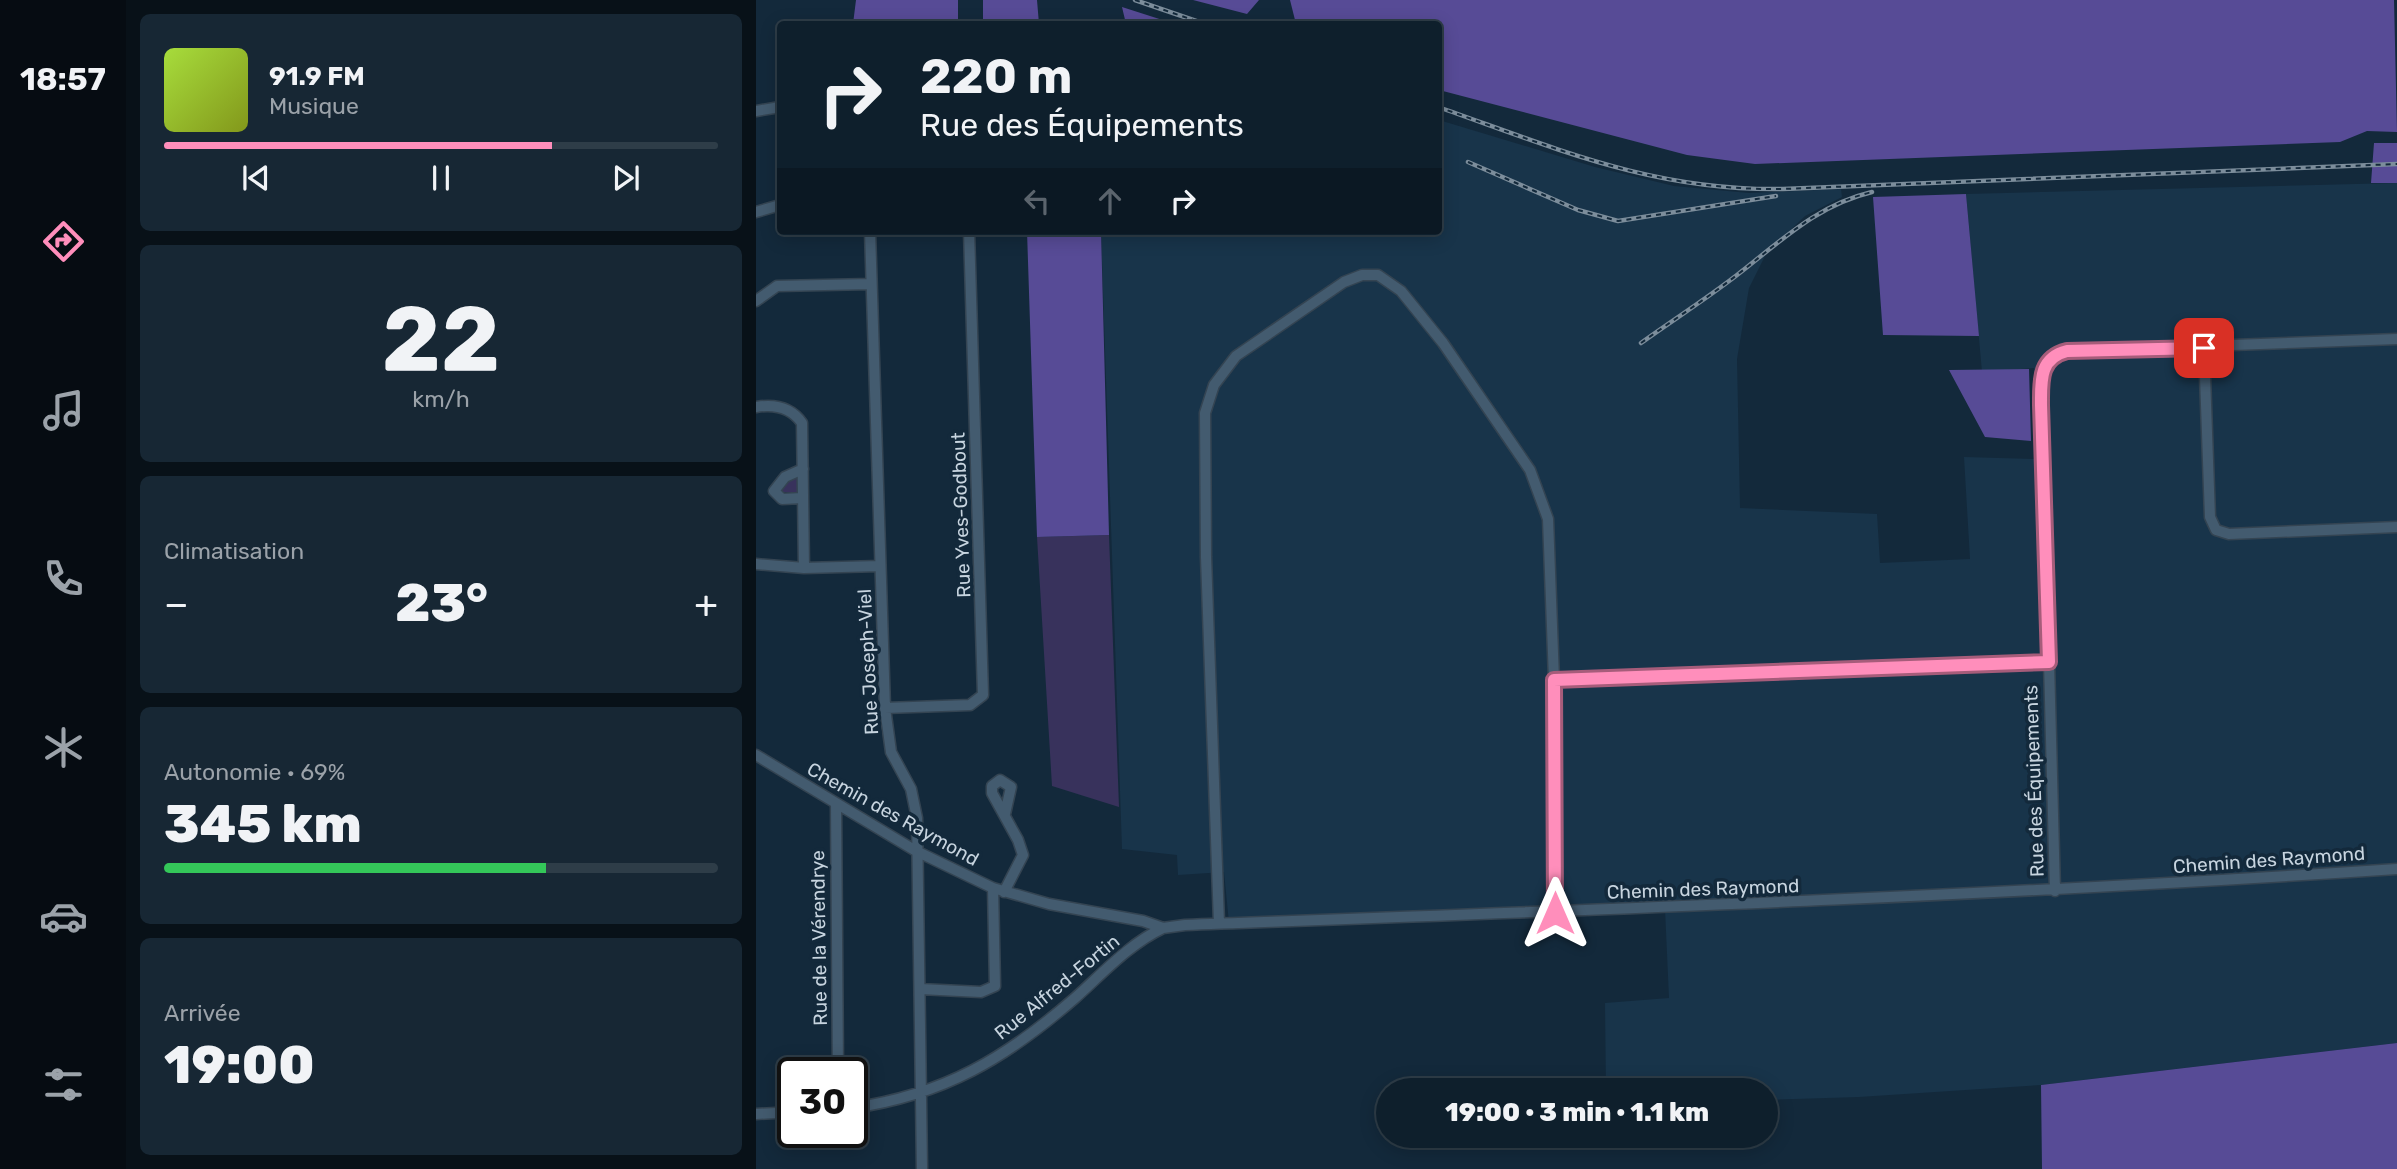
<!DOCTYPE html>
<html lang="fr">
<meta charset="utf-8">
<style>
:root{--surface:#0e1f2c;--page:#172734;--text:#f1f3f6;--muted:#9ba2a9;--line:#2e3d48;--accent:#ff8ebb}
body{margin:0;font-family:Rubik,sans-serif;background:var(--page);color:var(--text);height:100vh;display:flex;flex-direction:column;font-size:26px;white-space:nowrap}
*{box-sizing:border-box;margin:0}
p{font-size:23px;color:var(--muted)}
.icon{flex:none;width:38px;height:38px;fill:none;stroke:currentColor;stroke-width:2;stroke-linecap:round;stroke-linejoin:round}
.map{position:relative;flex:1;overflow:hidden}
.drawer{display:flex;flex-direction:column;gap:14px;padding:14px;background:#081118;width:630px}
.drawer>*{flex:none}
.guide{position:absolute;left:21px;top:21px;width:665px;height:214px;border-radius:7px;box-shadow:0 4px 18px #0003,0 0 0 2px var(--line);background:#0e1f2c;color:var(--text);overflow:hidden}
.speed{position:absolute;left:21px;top:1057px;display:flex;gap:14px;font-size:35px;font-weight:700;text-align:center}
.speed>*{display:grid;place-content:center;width:91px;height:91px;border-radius:50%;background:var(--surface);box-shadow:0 4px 18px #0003,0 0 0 2px var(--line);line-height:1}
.speed .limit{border:4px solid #111;border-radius:10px;background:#fff;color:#111}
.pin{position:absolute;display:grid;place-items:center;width:60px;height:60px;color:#fff;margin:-30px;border-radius:14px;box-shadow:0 4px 10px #0006}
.me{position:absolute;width:77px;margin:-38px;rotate:0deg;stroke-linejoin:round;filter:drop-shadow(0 0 5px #0008)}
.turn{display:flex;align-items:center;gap:24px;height:147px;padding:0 28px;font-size:32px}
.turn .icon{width:91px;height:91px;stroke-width:2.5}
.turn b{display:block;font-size:49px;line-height:60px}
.lanes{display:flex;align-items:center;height:66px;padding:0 28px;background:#0003;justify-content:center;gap:35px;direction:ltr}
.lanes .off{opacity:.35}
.big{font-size:52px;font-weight:800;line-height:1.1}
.drawer .widget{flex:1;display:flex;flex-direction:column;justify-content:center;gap:10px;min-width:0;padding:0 24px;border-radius:10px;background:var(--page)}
.drawer .dial{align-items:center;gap:0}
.dial b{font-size:91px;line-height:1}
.song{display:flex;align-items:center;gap:21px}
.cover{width:84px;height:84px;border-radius:10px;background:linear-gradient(135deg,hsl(80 70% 55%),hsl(70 70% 35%))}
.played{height:7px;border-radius:4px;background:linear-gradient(90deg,var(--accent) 70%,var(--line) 70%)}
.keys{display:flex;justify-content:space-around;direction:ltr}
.heat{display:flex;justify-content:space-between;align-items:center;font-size:38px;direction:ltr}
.charge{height:10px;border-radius:5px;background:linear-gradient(90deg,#34c759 69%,var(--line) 0)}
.trip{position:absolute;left:620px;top:1078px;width:402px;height:70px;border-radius:35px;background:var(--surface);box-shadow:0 4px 18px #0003,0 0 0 2px var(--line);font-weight:800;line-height:70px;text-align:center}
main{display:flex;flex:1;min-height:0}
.tabs{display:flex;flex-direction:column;width:126px;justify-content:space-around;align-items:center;background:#060c12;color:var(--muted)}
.tabs .icon{width:49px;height:49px}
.tabs .on{color:var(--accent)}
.tabs b{font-size:32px;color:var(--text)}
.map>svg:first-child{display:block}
.built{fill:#18344a}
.green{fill:#38325c}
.forest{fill:#574b96}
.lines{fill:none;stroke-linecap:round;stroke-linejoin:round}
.minor-casing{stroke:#344452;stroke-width:13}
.minor{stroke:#435b6f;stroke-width:10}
.rail-casing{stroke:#7c8d9b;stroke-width:4.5}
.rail{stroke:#13293b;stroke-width:2;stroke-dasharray:5;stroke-linecap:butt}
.route-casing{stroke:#a65c7a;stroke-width:18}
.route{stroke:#ff8ebb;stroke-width:12}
.labels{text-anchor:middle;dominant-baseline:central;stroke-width:7;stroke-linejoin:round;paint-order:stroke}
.street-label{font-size:19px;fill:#c7d4df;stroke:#13293b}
</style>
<main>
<nav class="tabs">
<b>18:57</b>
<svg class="icon on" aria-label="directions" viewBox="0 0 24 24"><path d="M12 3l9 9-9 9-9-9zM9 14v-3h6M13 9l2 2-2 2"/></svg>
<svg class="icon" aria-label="music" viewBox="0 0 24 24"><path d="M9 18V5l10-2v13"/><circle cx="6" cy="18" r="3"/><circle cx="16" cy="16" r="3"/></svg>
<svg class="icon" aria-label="phone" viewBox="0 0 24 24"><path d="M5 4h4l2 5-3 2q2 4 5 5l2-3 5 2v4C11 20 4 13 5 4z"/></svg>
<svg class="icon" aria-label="climate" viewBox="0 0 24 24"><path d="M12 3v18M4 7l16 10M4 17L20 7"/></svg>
<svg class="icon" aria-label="car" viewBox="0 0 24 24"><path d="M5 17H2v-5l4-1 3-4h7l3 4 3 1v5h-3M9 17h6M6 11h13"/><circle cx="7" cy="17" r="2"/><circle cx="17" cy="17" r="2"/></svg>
<svg class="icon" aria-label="filters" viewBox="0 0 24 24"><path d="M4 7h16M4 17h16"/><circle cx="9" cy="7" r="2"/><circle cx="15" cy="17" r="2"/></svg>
</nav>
<section class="drawer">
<div class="widget">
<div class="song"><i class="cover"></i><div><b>91.9 FM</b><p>Musique</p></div></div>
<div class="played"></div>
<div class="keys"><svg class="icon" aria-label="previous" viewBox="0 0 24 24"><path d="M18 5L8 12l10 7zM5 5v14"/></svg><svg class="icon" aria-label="pause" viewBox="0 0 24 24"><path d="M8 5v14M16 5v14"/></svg><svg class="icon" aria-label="next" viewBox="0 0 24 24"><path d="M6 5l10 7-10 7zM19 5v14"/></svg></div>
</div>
<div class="widget dial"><b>22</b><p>km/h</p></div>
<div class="widget"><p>Climatisation</p>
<div class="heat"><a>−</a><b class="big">23°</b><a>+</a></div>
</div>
<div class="widget"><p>Autonomie · 69%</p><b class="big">345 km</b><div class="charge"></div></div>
<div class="widget"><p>Arrivée</p><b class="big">19:00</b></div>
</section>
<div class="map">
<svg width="1641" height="1169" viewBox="0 0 1641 1169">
<rect width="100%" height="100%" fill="#13293b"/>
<!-- built -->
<path class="built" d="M 683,120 L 839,167 L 918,186 L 993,193 L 1085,189 L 1086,197 L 1049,216 L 1010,254 L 993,288 L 981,359 L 984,508 L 1121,514 L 1124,563 L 1214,559 L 1208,457 L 1279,459 L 1278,368 L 1226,372 L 1210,194 L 1641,183 L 1641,1043 L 1285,1085 L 1103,1097 L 1010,1100 L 1010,1090 L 850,1090 L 849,1003 L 913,998 L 909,909 L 473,923 L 468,872 L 422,875 L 421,855 L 366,849 L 345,231 L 682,231 Z"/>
<!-- green -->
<path class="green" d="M 42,478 L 42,493 L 25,492 L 30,481 Z
M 353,535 L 363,807 L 296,786 L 281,537 Z"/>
<!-- forest -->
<path class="forest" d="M 100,0 L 202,0 L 202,24 L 97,24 Z
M 227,0 L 281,0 L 283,24 L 227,24 Z
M 437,0 L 503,0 L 491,14 Z
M 534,0 L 1638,0 L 1641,132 L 1611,131 L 1584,142 L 999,164 L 931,155 L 683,90 L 682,24 L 540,24 Z
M 366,7 L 419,24 L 370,24 Z
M 1618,143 L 1641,143 L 1641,183 L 1615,183 Z
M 1210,194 L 1223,336 L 1127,335 L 1117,197 Z
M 271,231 L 345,231 L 353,535 L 281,537 Z
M 1273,369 L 1275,441 L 1229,437 L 1193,370 Z
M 1641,1043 L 1641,1169 L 1286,1169 L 1285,1085 Z"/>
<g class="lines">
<!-- minor casing -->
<g class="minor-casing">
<path id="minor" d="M 0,111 L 24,107
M 0,212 L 24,205
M 114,231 L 129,708 L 135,752 L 155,789 L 161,818 L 166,1169
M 0,301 L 21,286 L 115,284
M 1448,348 L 1454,517 L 1460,530 L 1473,534 L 1641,527
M 0,407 C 18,404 35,407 46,423 L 48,568
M 47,469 L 29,477 L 18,491 L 26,499 L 47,498
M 0,564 L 48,568 L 124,566
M 1293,662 L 1285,385 C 1286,367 1293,355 1311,351 L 1641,339
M 798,680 L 1293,662 L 1299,891
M 129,708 L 214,705 L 227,695 L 213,231
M 0,755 L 160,851 L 237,888 L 293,904 L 387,921 L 407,928 L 429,925 C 833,910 1237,896 1641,869
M 80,804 L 82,1073
M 248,892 L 267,855 L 262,840 L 236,793 L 236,786 L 244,780 L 255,787 L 249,814
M 463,923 L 450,557 L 449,413 L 458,385 L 480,356 L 588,282 L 606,275 L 622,275 L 645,291 L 687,343 L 774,470 L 792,519 L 798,680 L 799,913
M 164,989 L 225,992 L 239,986 L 237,888
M 96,1108 C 188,1095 250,1058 319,998 C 346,974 373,944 407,928
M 0,1114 L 37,1112"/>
</g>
<!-- minor -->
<use href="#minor" class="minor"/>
<!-- rail casing -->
<g class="rail-casing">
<path id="rail" d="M 379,0 L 449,24
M 682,107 C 802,149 897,191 1027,189 L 1641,164
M 712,162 L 822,210 L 862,221 L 1020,196
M 885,343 C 917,320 950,299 981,275 C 1025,241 1061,205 1116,192"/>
</g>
<!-- rail -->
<use href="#rail" class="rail"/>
</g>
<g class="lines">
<!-- route casing -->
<g class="route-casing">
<path id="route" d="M 799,913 L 798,680 L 1293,662 L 1285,405 C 1285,381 1283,358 1311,351 L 1448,348"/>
</g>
<!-- route -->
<use href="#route" class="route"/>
</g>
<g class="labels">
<!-- street labels -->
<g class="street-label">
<text transform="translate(205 515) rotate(-92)">Rue Yves-Godbout</text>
<text transform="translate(112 662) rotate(-93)">Rue Joseph-Viel</text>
<text transform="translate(1278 781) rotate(-92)">Rue des Équipements</text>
<text transform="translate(137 814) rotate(29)">Chemin des Raymond</text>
<text transform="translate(1513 860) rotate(-4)">Chemin des Raymond</text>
<text transform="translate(947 889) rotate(-2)">Chemin des Raymond</text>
<text transform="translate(63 938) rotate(-91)">Rue de la Vérendrye</text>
<text transform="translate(301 987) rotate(-39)">Rue Alfred-Fortin</text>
</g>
</g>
</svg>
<div class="speed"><div class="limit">30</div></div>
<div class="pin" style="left:1448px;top:348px;background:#d93025"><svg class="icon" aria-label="arrive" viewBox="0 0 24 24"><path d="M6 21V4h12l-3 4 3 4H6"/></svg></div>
<svg class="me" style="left:799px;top:913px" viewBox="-20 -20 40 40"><path d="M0-17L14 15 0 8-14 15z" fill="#ff8ebb" stroke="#fff" stroke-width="4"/></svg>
<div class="trip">19:00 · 3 min · 1.1 km</div>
<div class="guide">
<div class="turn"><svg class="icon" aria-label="right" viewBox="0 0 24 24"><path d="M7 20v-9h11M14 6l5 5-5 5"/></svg><div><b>220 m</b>Rue des Équipements</div></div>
<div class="lanes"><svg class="icon off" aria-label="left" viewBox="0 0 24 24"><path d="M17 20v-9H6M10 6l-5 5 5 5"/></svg><svg class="icon off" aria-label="ahead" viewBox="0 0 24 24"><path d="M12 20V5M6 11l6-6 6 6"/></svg><svg class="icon" aria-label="right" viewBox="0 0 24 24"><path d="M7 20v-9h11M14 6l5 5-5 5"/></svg></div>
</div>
</div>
</main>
